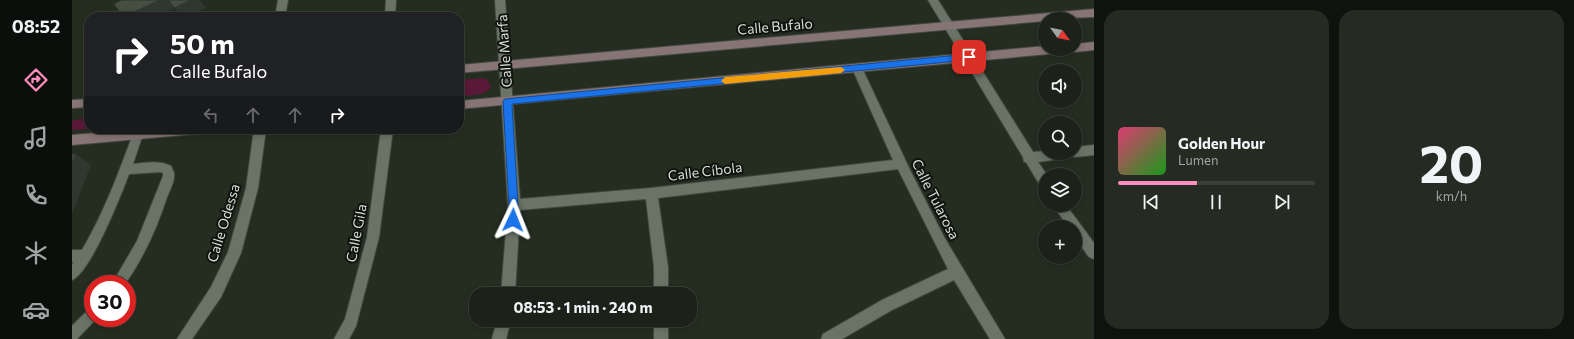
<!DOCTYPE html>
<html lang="es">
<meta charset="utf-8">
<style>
:root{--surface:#1c2219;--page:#252a22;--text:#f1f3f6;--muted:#a0a4a2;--line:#3a3f38;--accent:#fe8ebd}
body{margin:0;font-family:Commissioner,sans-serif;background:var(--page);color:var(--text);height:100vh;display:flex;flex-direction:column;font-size:15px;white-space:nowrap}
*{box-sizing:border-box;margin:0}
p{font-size:13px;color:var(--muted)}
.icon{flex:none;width:22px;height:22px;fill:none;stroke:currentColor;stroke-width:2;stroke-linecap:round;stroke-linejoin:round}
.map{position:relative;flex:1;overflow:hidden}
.details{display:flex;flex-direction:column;gap:10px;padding:10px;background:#0f130e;width:480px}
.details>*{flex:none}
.hud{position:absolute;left:12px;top:12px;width:380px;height:122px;border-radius:16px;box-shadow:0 2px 6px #0003,0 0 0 1px var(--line);background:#202124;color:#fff;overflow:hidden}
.needle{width:26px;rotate:123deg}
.controls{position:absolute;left:966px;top:12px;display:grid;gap:8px}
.controls a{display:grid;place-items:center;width:44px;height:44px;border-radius:50%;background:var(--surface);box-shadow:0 2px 6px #0003,0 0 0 1px var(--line);font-size:20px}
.speed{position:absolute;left:12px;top:275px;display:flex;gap:8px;font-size:20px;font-weight:700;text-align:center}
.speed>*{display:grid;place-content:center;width:52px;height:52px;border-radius:50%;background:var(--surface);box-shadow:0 2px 6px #0003,0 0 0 1px var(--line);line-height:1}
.speed .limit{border:6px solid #d22;background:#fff;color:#111}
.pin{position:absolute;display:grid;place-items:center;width:34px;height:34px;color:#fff;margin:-17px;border-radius:8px;box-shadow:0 2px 6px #0006}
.me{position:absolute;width:44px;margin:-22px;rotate:2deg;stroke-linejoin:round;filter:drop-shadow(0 0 3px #0008)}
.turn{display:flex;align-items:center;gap:14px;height:84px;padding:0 20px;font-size:18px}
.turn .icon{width:52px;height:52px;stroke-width:2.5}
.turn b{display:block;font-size:28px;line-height:34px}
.lanes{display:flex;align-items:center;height:38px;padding:0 20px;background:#0003;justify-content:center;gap:20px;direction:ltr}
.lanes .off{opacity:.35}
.details .tile{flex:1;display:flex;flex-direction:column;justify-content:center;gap:6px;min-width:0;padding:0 14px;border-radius:16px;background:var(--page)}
.details .dial{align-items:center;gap:0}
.dial b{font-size:52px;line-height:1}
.song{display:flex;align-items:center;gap:12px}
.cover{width:48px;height:48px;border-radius:6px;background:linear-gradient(135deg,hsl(340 70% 55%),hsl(120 70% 35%))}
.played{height:4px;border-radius:2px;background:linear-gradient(90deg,var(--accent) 40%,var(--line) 40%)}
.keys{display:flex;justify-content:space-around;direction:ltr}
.details .tiles{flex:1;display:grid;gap:10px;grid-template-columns:repeat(2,1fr)}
.trip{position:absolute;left:397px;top:287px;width:228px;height:40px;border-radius:16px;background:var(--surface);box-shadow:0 2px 6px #0003,0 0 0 1px var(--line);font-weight:700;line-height:40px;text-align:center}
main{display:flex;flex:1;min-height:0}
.tab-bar{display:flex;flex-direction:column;width:72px;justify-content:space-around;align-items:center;background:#0b0e0a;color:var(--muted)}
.tab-bar .icon{width:28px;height:28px}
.tab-bar .selected{color:var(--accent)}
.tab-bar b{font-size:18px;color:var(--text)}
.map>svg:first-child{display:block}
.green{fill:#5a1939}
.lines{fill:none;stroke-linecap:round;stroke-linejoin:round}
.lane-casing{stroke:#434940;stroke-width:2}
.street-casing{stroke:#434940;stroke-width:2}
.secondary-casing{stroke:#434940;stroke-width:2}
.lane{fill:#6a7466;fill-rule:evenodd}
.street{fill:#6a7466;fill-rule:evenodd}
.secondary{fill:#877475;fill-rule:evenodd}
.shaded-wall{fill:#30372e}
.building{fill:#454e41;stroke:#30372e}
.route{fill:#1a73e8;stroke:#114b97}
.slow{fill:#f59e0b}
.labels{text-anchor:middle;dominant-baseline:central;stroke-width:4;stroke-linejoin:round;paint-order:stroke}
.street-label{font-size:14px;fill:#d9ded6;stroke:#10140f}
</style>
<main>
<nav class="tab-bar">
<b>08:52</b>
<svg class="icon selected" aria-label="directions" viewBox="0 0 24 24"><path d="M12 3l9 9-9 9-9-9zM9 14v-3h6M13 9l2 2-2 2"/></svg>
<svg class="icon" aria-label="music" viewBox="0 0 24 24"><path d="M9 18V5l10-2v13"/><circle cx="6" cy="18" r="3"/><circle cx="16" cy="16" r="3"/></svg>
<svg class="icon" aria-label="phone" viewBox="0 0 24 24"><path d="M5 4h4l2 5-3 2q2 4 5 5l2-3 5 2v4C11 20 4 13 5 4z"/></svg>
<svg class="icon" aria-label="climate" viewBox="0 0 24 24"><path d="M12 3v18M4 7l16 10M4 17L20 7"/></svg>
<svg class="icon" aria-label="car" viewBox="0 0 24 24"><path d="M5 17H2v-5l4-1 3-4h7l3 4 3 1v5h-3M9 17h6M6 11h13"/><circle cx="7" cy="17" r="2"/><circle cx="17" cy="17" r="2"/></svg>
</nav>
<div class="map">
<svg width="1022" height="339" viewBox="0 0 1022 339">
<rect width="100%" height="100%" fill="#252d21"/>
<!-- green -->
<path class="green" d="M 413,78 L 418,84 L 419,87 C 411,97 398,95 387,96 L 387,80 Z
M 17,117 L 17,129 L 0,130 L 0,121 Z"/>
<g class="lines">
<!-- lane casing -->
<g class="lane-casing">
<path id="lane" d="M 66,130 L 70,131 L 71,134 L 61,164 C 74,163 87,160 99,166 L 102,173 C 103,181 98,190 95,197 C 85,228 72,257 53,284 L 40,284 L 65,241 L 91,176 L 91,173 L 89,172 L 57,174 C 49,195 19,272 0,280 L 0,264 L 2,262 L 0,262 L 0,250 L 10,250 C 32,213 46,174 61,134 L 62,131 Z
M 21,307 L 21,318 L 25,318 L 5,339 L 0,339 L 0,326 L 17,309 Z"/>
</g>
<!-- street casing -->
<g class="street-casing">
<path id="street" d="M 206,0 L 216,0 L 213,17 L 203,17 Z
M 314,0 L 324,0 L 323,17 L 313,17 Z
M 423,0 L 433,0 L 448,199 L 579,188 L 821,160 L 780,68 L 781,65 L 789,65 L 790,68 L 838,170 L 872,237 L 933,339 L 918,339 L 882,280 L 820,310 L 770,339 L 749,339 L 751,334 L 810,300 L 876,269 L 826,169 L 586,198 L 596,267 L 596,294 L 582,294 L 582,267 L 574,199 L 448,210 L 443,294 L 429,294 L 436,205 Z
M 856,0 L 866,0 L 961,152 L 973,151 L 973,153 L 1003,153 L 1003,147 L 1022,145 L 1022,155 L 1003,157 L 1000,156 L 995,158 L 966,162 L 975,175 L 973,175 L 973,188 L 969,187 L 954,162 L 952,162 L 951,157 Z
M 182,129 L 194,129 L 186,188 L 169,253 L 149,297 L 120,339 L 105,339 L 139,287 L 156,252 L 174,188 Z
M 309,129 L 321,129 L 307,237 L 284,326 L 277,339 L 262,339 L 273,319 L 295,237 Z
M 981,205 L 994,205 L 1022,243 L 1022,259 L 1017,257 L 1003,238 L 1003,227 L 996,227 Z
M 425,320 L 439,320 L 434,339 L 420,339 Z
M 582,320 L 596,320 L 596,339 L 582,339 Z"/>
</g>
<!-- secondary casing -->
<g class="secondary-casing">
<path id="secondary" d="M 1022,9 L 1022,17 L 973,19 L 973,21 L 387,73 L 387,65 Z
M 1022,42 L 1022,50 L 1003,52 L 998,49 L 1003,49 L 1003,44 Z
M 973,46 L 973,49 L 993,49 L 992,52 L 988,53 L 387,109 L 387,101 Z
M 17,99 L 17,107 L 0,108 L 0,100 Z
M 70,129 L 129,129 L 127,132 L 123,134 L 0,145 L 0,135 Z"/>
</g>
<!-- lane -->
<use href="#lane" class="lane"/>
<!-- street -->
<use href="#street" class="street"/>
<!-- secondary -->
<use href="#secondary" class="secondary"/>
</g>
<!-- shaded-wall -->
<path class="shaded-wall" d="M 88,0 L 128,0 L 134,8 L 114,17 L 110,17 L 103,8 L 84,17 L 51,17 Z
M 4,154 L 19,165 L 0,214 L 0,164 Z"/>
<!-- building -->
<path class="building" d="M 50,0 L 88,0 L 51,17 L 42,4 Z
M 97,0 L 119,0 L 102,8 Z
M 0,154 L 4,154 L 0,164 Z"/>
<!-- route -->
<path class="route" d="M 897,54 L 901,57 L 897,60 L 440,104 L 446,205 L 444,223 L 441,224 L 437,223 L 436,220 L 437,205 L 431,101 L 433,99 Z"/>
<!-- slow -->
<path class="slow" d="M 769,67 L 773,70 L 769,73 L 653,84 L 649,81 L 653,77 Z"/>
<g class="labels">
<!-- street labels -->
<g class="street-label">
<text transform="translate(703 26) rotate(-5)">Calle Bufalo</text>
<text transform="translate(432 51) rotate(-94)">Calle Marfa</text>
<text transform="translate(633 171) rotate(-7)">Calle Cíbola</text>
<text transform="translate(864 199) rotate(63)">Calle Tularosa</text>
<text transform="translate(151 223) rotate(-73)">Calle Odessa</text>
<text transform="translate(284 233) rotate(-79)">Calle Gila</text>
</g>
</g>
</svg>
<div class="controls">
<a><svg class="needle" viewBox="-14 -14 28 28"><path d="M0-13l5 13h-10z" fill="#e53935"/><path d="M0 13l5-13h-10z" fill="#a0a4a2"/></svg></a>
<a><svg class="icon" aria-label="sound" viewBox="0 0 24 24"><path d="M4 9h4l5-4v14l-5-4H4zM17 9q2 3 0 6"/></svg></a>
<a><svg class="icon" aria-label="search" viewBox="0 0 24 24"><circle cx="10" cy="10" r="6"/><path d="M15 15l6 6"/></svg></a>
<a><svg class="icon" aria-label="layers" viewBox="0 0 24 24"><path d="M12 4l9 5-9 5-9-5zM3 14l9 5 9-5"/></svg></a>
<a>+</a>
</div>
<div class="speed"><div class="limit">30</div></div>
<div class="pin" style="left:897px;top:57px;background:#d93025"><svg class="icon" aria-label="arrive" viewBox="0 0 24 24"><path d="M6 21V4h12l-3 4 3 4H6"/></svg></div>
<svg class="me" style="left:441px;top:220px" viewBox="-20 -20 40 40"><path d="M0-17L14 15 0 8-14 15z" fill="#1a73e8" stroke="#fff" stroke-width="4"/></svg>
<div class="trip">08:53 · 1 min · 240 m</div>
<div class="hud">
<div class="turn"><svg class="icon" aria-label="right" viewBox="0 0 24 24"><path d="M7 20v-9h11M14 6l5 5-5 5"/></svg><div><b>50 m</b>Calle Bufalo</div></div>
<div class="lanes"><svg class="icon off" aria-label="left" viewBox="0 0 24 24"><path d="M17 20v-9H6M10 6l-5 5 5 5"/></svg><svg class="icon off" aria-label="ahead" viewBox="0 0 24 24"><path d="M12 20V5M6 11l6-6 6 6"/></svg><svg class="icon off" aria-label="ahead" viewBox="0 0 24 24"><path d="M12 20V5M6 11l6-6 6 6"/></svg><svg class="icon" aria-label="right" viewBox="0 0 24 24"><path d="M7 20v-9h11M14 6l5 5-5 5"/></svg></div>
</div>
</div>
<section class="details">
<div class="tiles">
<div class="tile">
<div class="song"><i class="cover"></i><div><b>Golden Hour</b><p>Lumen</p></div></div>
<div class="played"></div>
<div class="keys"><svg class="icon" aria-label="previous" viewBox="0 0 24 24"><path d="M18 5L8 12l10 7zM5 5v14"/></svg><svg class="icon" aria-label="pause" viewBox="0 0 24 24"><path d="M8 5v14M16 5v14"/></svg><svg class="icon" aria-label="next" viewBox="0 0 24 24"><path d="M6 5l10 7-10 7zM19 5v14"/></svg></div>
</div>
<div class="tile dial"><b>20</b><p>km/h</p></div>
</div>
</section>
</main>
